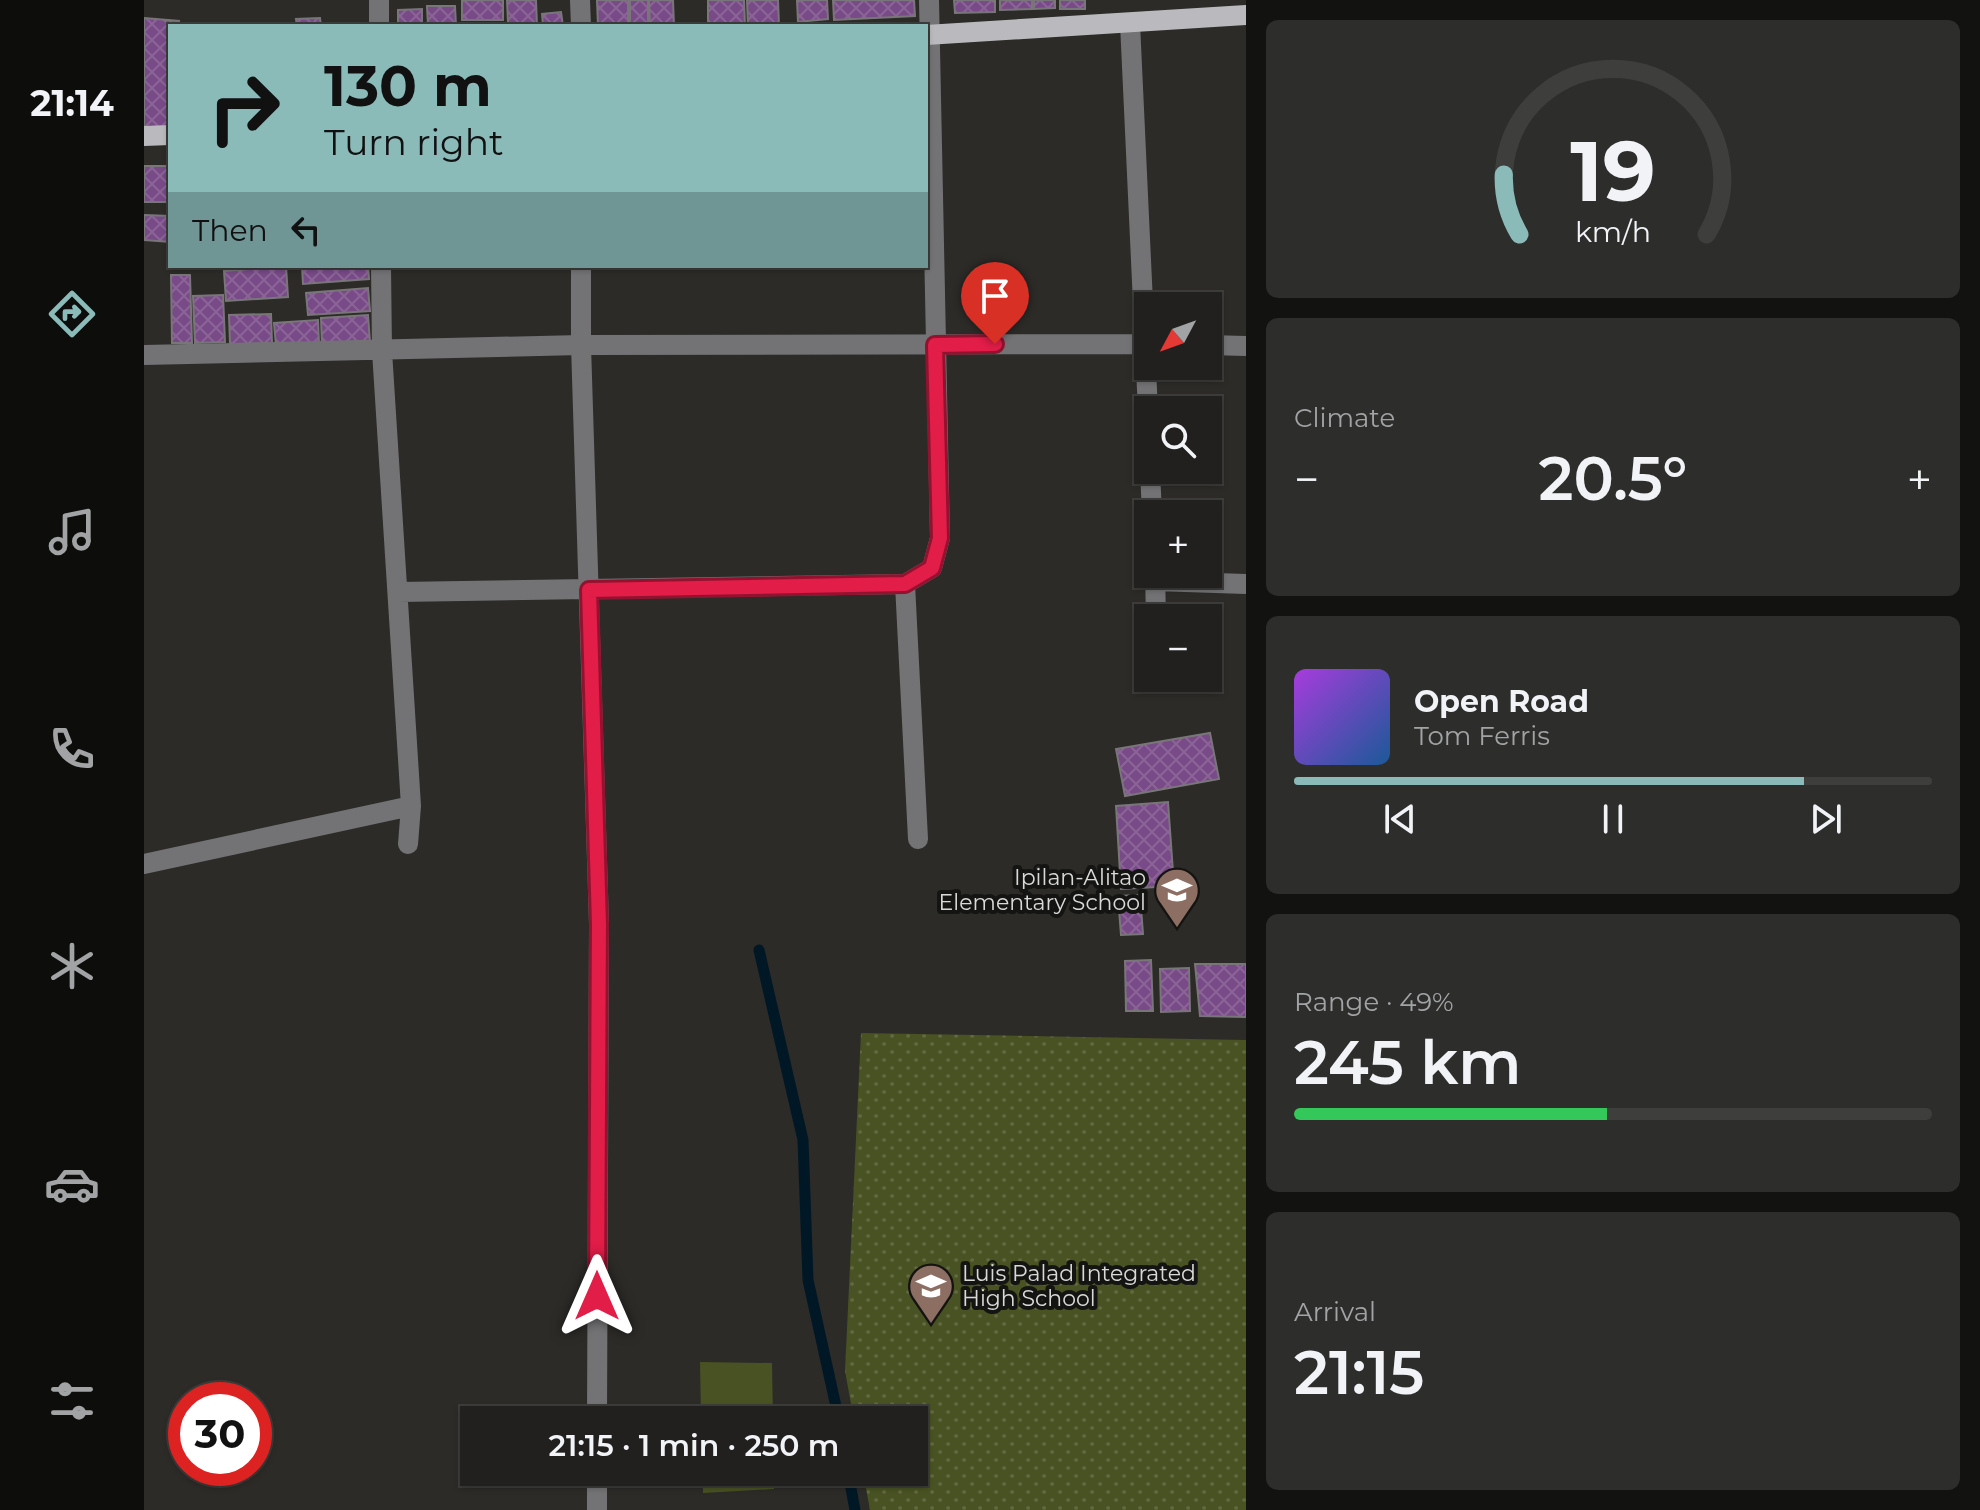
<!DOCTYPE html>
<meta charset="utf-8">
<style>
:root{--surface:#21201e;--page:#2d2d2b;--text:#f1f3f6;--muted:#a2a3a4;--line:#3e3e3c;--accent:#8bbbb9}
body{margin:0;font-family:Montserrat,sans-serif;background:var(--page);color:var(--text);height:100vh;display:flex;flex-direction:column;font-size:30px;white-space:nowrap}
*{box-sizing:border-box;margin:0}
p{font-size:26px;color:var(--muted)}
.icon{flex:none;width:44px;height:44px;fill:none;stroke:currentColor;stroke-width:2;stroke-linecap:round;stroke-linejoin:round}
.map{position:relative;flex:1;overflow:hidden}
.drawer{display:flex;flex-direction:column;gap:20px;padding:20px;background:#121210;width:734px}
.drawer>*{flex:none}
.hud{position:absolute;left:24px;top:24px;width:760px;height:244px;border-radius:0px;box-shadow:0 2px 6px #0004,0 0 0 2px var(--line);background:#8bbbb9;color:#111;overflow:hidden}
.needle{width:52px;rotate:229deg}
.controls{position:absolute;left:990px;top:292px;display:grid;gap:16px}
.controls a{display:grid;place-items:center;width:88px;height:88px;border-radius:0px;background:var(--surface);box-shadow:0 2px 6px #0004,0 0 0 2px var(--line);font-size:40px}
.speed{position:absolute;left:24px;top:1382px;display:flex;gap:16px;font-size:40px;font-weight:700;text-align:center}
.speed>*{display:grid;place-content:center;width:104px;height:104px;border-radius:50%;background:var(--surface);box-shadow:0 2px 6px #0004,0 0 0 2px var(--line);line-height:1}
.speed .limit{border:12px solid #d22;background:#fff;color:#111}
.pin{position:absolute;display:grid;place-items:center;width:68px;height:68px;color:#fff;margin:-82px -34px;border-radius:50% 50% 50% 0;rotate:-45deg;box-shadow:0 0 8px #0007}
.pin .icon{rotate:45deg}
.me{position:absolute;width:88px;margin:-44px;rotate:0deg;stroke-linejoin:round;filter:drop-shadow(0 0 6px #0008)}
.turn{display:flex;align-items:center;gap:28px;height:168px;padding:0 24px;font-size:36px}
.turn .icon{width:104px;height:104px;stroke-width:2.5}
.turn b{display:block;font-size:56px;line-height:68px}
.then{display:flex;align-items:center;height:76px;padding:0 24px;background:#0003;gap:16px;font-size:30px}
.big{font-size:60px;font-weight:600;line-height:1.1}
.drawer .widget{flex:1;display:flex;flex-direction:column;justify-content:center;gap:12px;min-width:0;padding:0 28px;border-radius:12px;background:var(--page)}
.drawer .dial{align-items:center;gap:0}
.dial svg{height:208px;overflow:visible;fill:none;stroke:var(--line);stroke-width:7;stroke-linecap:round;text-anchor:middle}
.dial text{fill:var(--text);stroke:none}
.song{display:flex;align-items:center;gap:24px}
.cover{width:96px;height:96px;border-radius:12px;background:linear-gradient(135deg,hsl(280 70% 55%),hsl(210 70% 35%))}
.played{height:8px;border-radius:4px;background:linear-gradient(90deg,var(--accent) 80%,var(--line) 80%)}
.keys{display:flex;justify-content:space-around;direction:ltr}
.heat{display:flex;justify-content:space-between;align-items:center;font-size:44px;direction:ltr}
.charge{height:12px;border-radius:6px;background:linear-gradient(90deg,#34c759 49%,var(--line) 0)}
.trip{position:absolute;left:316px;top:1406px;width:468px;height:80px;border-radius:0px;background:var(--surface);box-shadow:0 2px 6px #0004,0 0 0 2px var(--line);font-weight:600;line-height:80px;text-align:center}
main{display:flex;flex:1;min-height:0}
.tab-bar{display:flex;flex-direction:column;width:144px;justify-content:space-around;align-items:center;background:#0d0d0c;color:var(--muted)}
.tab-bar .icon{width:56px;height:56px}
.tab-bar .selected{color:var(--accent)}
.tab-bar b{font-size:36px;color:var(--text)}
.map>svg:first-child{display:block}
.grass{fill:url(#grass-dots)}
.garden{fill:#495222}
.lines{fill:none;stroke-linecap:round;stroke-linejoin:round}
.stream{stroke:#001826;stroke-width:11}
.building{fill:url(#building-cross-hatch);stroke:#797679;stroke-width:2}
.minor{stroke:#737375;stroke-width:20}
.major{stroke:#bababe;stroke-width:20}
.route-casing{stroke:#92132f;stroke-width:20}
.route{stroke:#e11d48;stroke-width:14}
.labels{text-anchor:middle;dominant-baseline:central;stroke-width:8;stroke-linejoin:round;paint-order:stroke}
.poi-label{font-size:22px;fill:#d9d9d7;stroke:#141412;text-anchor:end}
</style>
<main>
<nav class="tab-bar">
<b>21:14</b>
<svg class="icon selected" aria-label="directions" viewBox="0 0 24 24"><path d="M12 3l9 9-9 9-9-9zM9 14v-3h6M13 9l2 2-2 2"/></svg>
<svg class="icon" aria-label="music" viewBox="0 0 24 24"><path d="M9 18V5l10-2v13"/><circle cx="6" cy="18" r="3"/><circle cx="16" cy="16" r="3"/></svg>
<svg class="icon" aria-label="phone" viewBox="0 0 24 24"><path d="M5 4h4l2 5-3 2q2 4 5 5l2-3 5 2v4C11 20 4 13 5 4z"/></svg>
<svg class="icon" aria-label="climate" viewBox="0 0 24 24"><path d="M12 3v18M4 7l16 10M4 17L20 7"/></svg>
<svg class="icon" aria-label="car" viewBox="0 0 24 24"><path d="M5 17H2v-5l4-1 3-4h7l3 4 3 1v5h-3M9 17h6M6 11h13"/><circle cx="7" cy="17" r="2"/><circle cx="17" cy="17" r="2"/></svg>
<svg class="icon" aria-label="filters" viewBox="0 0 24 24"><path d="M4 7h16M4 17h16"/><circle cx="9" cy="7" r="2"/><circle cx="15" cy="17" r="2"/></svg>
</nav>
<div class="map">
<svg width="1102" height="1510" viewBox="0 0 1102 1510">
<defs>
<pattern id="grass-dots" width="8" height="8" patternUnits="userSpaceOnUse" patternTransform="scale(2)"><rect width="8" height="8" fill="#495222"/><path d="M2 2h.1M6 6h.1" fill="none" stroke="#636a41" stroke-width="1.8" stroke-linecap="round"/></pattern>
<pattern id="building-cross-hatch" width="8" height="8" patternUnits="userSpaceOnUse" patternTransform="scale(2)"><rect width="8" height="8" fill="#784a87"/><path d="M0 0l8 8M0 8l8-8" fill="none" stroke="#8b6497"/></pattern>
</defs>
<rect width="100%" height="100%" fill="#2c2b28"/>
<!-- grass -->
<path class="grass" d="M 717,1033 L 1102,1040 L 1102,1510 L 726,1510 L 719,1472 L 770,1472 L 770,1420 L 710,1420 L 701,1371 Z"/>
<!-- garden -->
<path class="garden" d="M 556,1362 L 628,1363 L 629,1420 L 557,1420 Z
M 559,1472 L 630,1472 L 630,1489 L 559,1493 Z"/>
<g class="lines">
<!-- stream -->
<path class="stream" d="M 615,950 L 659,1140 L 664,1280 L 695,1420
M 704,1472 L 711,1510"/>
</g>
<!-- building -->
<path class="building" d="M 318,0 L 359,0 L 359,20 L 318,20 Z
M 363,0 L 392,0 L 393,26 L 320,26 L 364,23 Z
M 453,0 L 484,0 L 484,26 L 454,26 Z
M 486,0 L 504,0 L 504,26 L 486,26 Z
M 505,0 L 529,0 L 530,26 L 506,26 Z
M 564,0 L 600,0 L 601,26 L 564,26 Z
M 603,0 L 634,0 L 635,26 L 604,26 Z
M 653,0 L 683,0 L 684,19 L 654,22 Z
M 689,0 L 770,0 L 771,16 L 690,20 Z
M 810,0 L 851,0 L 851,12 L 811,13 Z
M 856,0 L 888,0 L 888,9 L 856,10 Z
M 890,0 L 911,0 L 911,8 L 890,9 Z
M 916,0 L 941,0 L 941,9 L 916,9 Z
M 283,6 L 311,6 L 312,26 L 284,26 Z
M 278,9 L 278,26 L 254,26 L 254,10 Z
M 417,12 L 419,26 L 399,26 L 398,14 Z
M 0,18 L 35,21 L 34,26 L 26,26 L 26,131 L 0,128 Z
M 176,18 L 177,26 L 153,26 L 152,19 Z
M 0,166 L 26,166 L 26,202 L 0,202 Z
M 0,215 L 26,216 L 26,242 L 0,240 Z
M 142,266 L 144,297 L 82,301 L 80,271 Z
M 224,266 L 225,279 L 159,284 L 158,267 Z
M 27,275 L 46,275 L 48,343 L 28,343 Z
M 224,288 L 226,311 L 164,315 L 162,293 Z
M 79,295 L 81,342 L 51,343 L 49,296 Z
M 127,314 L 128,343 L 86,344 L 85,315 Z
M 224,315 L 226,342 L 178,345 L 177,318 Z
M 174,320 L 175,343 L 132,346 L 130,323 Z
M 1066,733 L 1075,779 L 981,796 L 972,749 Z
M 1024,802 L 1030,886 L 977,889 L 972,806 Z
M 996,895 L 999,934 L 977,935 L 974,896 Z
M 1007,960 L 1009,1011 L 982,1011 L 981,961 Z
M 1051,964 L 1102,964 L 1102,1017 L 1056,1016 Z
M 1045,968 L 1046,1011 L 1017,1012 L 1016,969 Z"/>
<g class="lines">
<!-- minor -->
<path class="minor" d="M 235,0 L 235,26
M 436,0 L 437,26
M 986,23 L 1004,411
M 237,266 L 238,351 L 267,806 L 264,844
M 437,266 L 437,345 L 455,924 L 453,1420
M 1064,345 L 1102,346
M 0,355 L 437,345 L 1004,344
M 1006,470 L 1008,514
M 1011,574 L 1012,618
M 1011,581 L 1102,584
M 761,584 L 774,839
M 255,592 L 761,584 L 788,568 L 796,538 L 785,0
M 0,864 L 267,806
M 453,1510 L 453,1472"/>
<!-- major -->
<path class="major" d="M 782,35 L 1102,15
M 0,136 L 26,135"/>
</g>
<g class="lines">
<!-- route casing -->
<g class="route-casing">
<path id="route" d="M 453,1296 L 455,924 L 445,590 L 761,584 L 788,568 L 796,538 L 791,345 L 851,344"/>
</g>
<!-- route -->
<use href="#route" class="route"/>
</g>
<!-- icons -->
<defs>
<g id="school-pin" transform="scale(2.3)"><path d="M0 17L-7.5 6A9.5 9.5 0 1 1 7.5 6Z" fill="#8d6e63" stroke="#141412"/><path d="M0-5L7-2L0 1L-7-2ZM-4 1L0 2.5L4 1V4Q0 6-4 4Z" fill="#fff"/></g>
</defs>
<g fill-rule="evenodd">
<use href="#school-pin" x="1033" y="890"/>
<use href="#school-pin" x="787" y="1286"/>
</g>
<g class="labels">
<!-- poi labels -->
<g class="poi-label">
<text x="1002" y="877">Ipilan-Alitao<tspan x="1002" dy="25">Elementary School</tspan></text>
<text x="818" y="1273" text-anchor="start">Luis Palad Integrated<tspan x="818" dy="25">High School</tspan></text>
</g>
</g>
</svg>
<div class="controls">
<a><svg class="needle" viewBox="-14 -14 28 28"><path d="M0-13l5 13h-10z" fill="#e53935"/><path d="M0 13l5-13h-10z" fill="#a2a3a4"/></svg></a>
<a><svg class="icon" aria-label="search" viewBox="0 0 24 24"><circle cx="10" cy="10" r="6"/><path d="M15 15l6 6"/></svg></a>
<a>+</a>
<a>−</a>
</div>
<div class="speed"><div class="limit">30</div></div>
<div class="pin" style="left:851px;top:344px;background:#d93025"><svg class="icon" aria-label="arrive" viewBox="0 0 24 24"><path d="M6 21V4h12l-3 4 3 4H6"/></svg></div>
<svg class="me" style="left:453px;top:1296px" viewBox="-20 -20 40 40"><path d="M0-17L14 15 0 8-14 15z" fill="#e11d48" stroke="#fff" stroke-width="4"/></svg>
<div class="trip">21:15 · 1 min · 250 m</div>
<div class="hud">
<div class="turn"><svg class="icon" aria-label="right" viewBox="0 0 24 24"><path d="M7 20v-9h11M14 6l5 5-5 5"/></svg><div><b>130 m</b>Turn right</div></div>
<div class="then">Then<svg class="icon" aria-label="left" viewBox="0 0 24 24"><path d="M17 20v-9H6M10 6l-5 5 5 5"/></svg></div>
</div>
</div>
<section class="drawer">
<div class="widget dial"><svg viewBox="0 0 100 80">
<path d="M14 69A42 42 0 1 1 86 69"/>
<path d="M14 69A42 42 0 0 1 8 46" stroke="#8bbbb9"/>
<text x="50" y="56" font-size="32" font-weight="700">19</text>
<text x="50" y="72" font-size="11">km/h</text>
</svg></div>
<div class="widget"><p>Climate</p>
<div class="heat"><a>−</a><b class="big">20.5°</b><a>+</a></div>
</div>
<div class="widget">
<div class="song"><i class="cover"></i><div><b>Open Road</b><p>Tom Ferris</p></div></div>
<div class="played"></div>
<div class="keys"><svg class="icon" aria-label="previous" viewBox="0 0 24 24"><path d="M18 5L8 12l10 7zM5 5v14"/></svg><svg class="icon" aria-label="pause" viewBox="0 0 24 24"><path d="M8 5v14M16 5v14"/></svg><svg class="icon" aria-label="next" viewBox="0 0 24 24"><path d="M6 5l10 7-10 7zM19 5v14"/></svg></div>
</div>
<div class="widget"><p>Range · 49%</p><b class="big">245 km</b><div class="charge"></div></div>
<div class="widget"><p>Arrival</p><b class="big">21:15</b></div>
</section>
</main>
